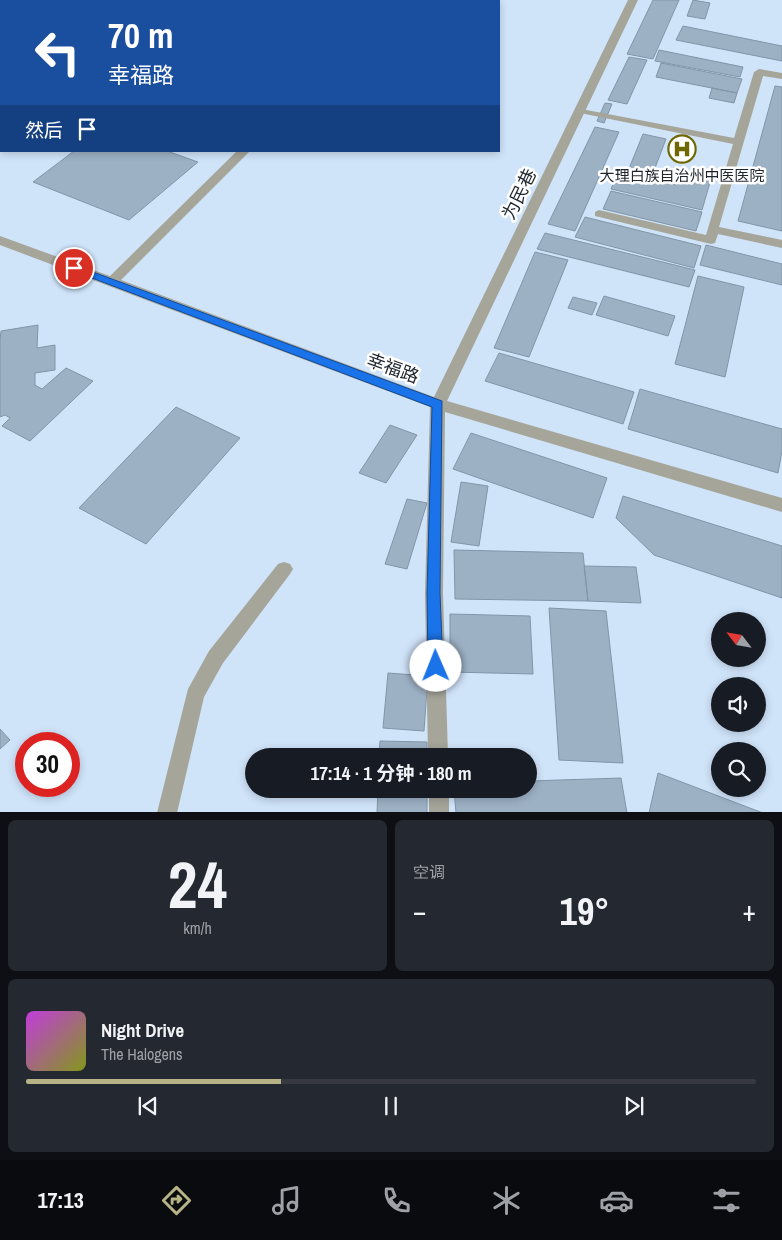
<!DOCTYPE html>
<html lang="zh">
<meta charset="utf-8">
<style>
:root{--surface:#171b24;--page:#242831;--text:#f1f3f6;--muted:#9ea1a6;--line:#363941;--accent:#b6b487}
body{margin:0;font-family:"Archivo Narrow","Noto Sans SC",sans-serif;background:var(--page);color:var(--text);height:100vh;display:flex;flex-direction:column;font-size:19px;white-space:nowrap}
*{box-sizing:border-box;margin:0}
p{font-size:16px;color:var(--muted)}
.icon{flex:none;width:28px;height:28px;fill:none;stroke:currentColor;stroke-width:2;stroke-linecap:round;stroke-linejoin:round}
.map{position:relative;height:812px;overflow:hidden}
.drawer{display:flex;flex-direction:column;gap:8px;padding:8px;background:#0d0f14;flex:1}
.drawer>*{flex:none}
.top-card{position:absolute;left:0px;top:0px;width:500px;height:152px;box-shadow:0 2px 8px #0003;background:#1a4fa0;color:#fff;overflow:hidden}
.needle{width:32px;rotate:301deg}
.tools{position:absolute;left:711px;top:612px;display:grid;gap:10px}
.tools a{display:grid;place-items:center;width:55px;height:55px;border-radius:50%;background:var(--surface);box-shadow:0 2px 8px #0003;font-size:25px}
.speed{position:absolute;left:15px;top:732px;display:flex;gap:10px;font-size:25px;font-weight:700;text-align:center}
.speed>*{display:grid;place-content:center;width:65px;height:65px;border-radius:50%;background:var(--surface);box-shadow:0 2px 8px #0003;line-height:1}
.speed .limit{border:8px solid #d22;background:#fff;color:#111}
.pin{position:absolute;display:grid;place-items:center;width:42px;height:42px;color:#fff;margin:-21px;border:2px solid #fff;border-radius:50%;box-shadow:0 1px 5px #0007}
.me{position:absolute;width:55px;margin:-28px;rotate:359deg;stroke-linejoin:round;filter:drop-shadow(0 0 4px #0008)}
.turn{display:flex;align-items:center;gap:18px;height:105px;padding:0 25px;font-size:22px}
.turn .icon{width:65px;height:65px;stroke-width:2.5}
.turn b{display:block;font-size:35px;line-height:42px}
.then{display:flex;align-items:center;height:48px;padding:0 25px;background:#0003;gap:10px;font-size:19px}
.big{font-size:38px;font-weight:700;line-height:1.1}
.drawer .tile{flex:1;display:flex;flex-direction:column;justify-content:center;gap:8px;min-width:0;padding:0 18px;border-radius:8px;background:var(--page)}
.drawer .dial{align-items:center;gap:0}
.dial b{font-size:65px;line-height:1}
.song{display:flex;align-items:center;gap:15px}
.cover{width:60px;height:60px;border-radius:8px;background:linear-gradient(135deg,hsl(290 70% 55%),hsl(70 70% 35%))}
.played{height:5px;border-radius:2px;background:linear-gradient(90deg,var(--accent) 35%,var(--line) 35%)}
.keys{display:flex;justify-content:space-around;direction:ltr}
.heat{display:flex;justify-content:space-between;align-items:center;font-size:28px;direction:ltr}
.drawer .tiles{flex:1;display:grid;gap:8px;grid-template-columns:1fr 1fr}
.tile:last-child{grid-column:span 2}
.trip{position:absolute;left:245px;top:748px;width:292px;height:50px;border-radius:25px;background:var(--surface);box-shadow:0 2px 8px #0003;font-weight:700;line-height:50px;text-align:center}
.tabs{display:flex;height:80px;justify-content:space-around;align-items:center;background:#090b0e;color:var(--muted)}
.tabs .icon{width:35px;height:35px}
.tabs .on{color:var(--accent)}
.tabs b{font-size:22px;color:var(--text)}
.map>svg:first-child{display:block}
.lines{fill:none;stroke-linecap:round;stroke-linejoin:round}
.stream{fill:#4c93d8;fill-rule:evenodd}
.building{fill:#9db1c5;stroke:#8295a8}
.service{fill:#a6a59a;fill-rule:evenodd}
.minor{fill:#a6a59a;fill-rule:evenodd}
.route{fill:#1a73e8;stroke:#114b97}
.labels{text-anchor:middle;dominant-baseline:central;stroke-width:5;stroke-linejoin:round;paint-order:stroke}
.far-poi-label{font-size:15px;fill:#1e252d;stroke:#fff}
.street-label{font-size:18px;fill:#1e252d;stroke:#fff}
</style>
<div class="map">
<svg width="782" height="813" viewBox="0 0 782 813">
<rect width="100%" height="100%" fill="#cfe3f9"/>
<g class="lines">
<!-- stream -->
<path class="stream" d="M 0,121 L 1,121 L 1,126 L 0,126 Z"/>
</g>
<!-- building -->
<path class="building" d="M 653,0 L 679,0 L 653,59 L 627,54 Z
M 693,0 L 710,3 L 705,19 L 687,16 Z
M 683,26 L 782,46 L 782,61 L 676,40 Z
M 659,50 L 743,67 L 740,77 L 655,61 Z
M 629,57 L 647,60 L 627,104 L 608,100 Z
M 661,63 L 742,79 L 737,93 L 656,77 Z
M 775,86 L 782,87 L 782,231 L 738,221 Z
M 712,88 L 737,93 L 734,103 L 709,98 Z
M 605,103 L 612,104 L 604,123 L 597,121 Z
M 595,127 L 619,132 L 575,231 L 548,224 Z
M 643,134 L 666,139 L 652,176 L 628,171 Z
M 74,151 L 167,151 L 198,162 L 129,220 L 33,182 Z
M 618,172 L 676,185 L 681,172 L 711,179 L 702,210 L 611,189 Z
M 611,191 L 702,212 L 696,231 L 603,209 Z
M 585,217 L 701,246 L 694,268 L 575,237 Z
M 545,233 L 695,270 L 689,287 L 537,249 Z
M 706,245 L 782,264 L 782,285 L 700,265 Z
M 535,252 L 568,260 L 529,357 L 494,348 Z
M 698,276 L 744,287 L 725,377 L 675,364 Z
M 604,296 L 675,316 L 668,336 L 596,315 Z
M 573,297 L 597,303 L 592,315 L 568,308 Z
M 38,325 L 37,348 L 55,345 L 55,370 L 35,373 L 35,385 L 42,389 L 66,368 L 93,381 L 30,441 L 2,426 L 10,418 L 5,415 L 0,417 L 0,340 L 1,331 Z
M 499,353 L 634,392 L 623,424 L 485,381 Z
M 640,389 L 782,429 L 782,451 L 778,473 L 628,429 Z
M 176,407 L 240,438 L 146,544 L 79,508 Z
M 390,425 L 417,435 L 386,483 L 359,473 Z
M 471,433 L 607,478 L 593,518 L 453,469 Z
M 461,482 L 488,486 L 479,546 L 451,542 Z
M 623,496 L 782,546 L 782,598 L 654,555 L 616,518 Z
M 407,499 L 427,503 L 407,569 L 385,564 Z
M 454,550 L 583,553 L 588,601 L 455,599 Z
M 584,566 L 636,567 L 641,603 L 588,601 Z
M 549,608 L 606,611 L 623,763 L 559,760 Z
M 450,614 L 530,616 L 533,674 L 450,672 Z
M 388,673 L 428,676 L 424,731 L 383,728 Z
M 0,729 L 10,740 L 0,749 Z
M 380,741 L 427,742 L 427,756 L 379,756 Z
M 658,773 L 763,813 L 649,813 Z
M 621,778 L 627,813 L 456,813 L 454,789 L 529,789 L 529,781 Z
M 378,789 L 427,789 L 427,813 L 377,813 Z"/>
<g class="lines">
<!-- service -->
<path class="service" d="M 759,69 L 782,73 L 782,79 L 763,76 L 719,227 L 782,240 L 782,248 L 718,234 L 715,243 L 711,244 L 595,216 L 595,212 L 599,210 L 706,235 L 733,144 L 580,113 L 576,112 L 576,108 L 734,138 L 754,72 Z"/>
<!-- minor -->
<path class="minor" d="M 628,0 L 638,0 L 447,401 L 782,498 L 782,512 L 445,412 L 443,593 L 448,756 L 428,756 L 425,593 L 430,407 L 0,245 L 0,236 L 110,276 L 237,151 L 250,151 L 121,280 L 434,397 Z
M 284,562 L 290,564 L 293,569 L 290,574 L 223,663 L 204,697 L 177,813 L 157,813 L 188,689 L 209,651 L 278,564 Z
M 429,789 L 449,789 L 449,813 L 429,813 Z"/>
</g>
<!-- route -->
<path class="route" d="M 74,265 L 442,401 L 440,593 L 443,666 L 440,670 L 436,672 L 431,670 L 428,666 L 427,593 L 432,407 L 71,270 L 69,268 Z"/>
<!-- icons -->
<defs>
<g id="hospital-ring" transform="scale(1.4375)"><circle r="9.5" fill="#fff" stroke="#6f6800" stroke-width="1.5"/><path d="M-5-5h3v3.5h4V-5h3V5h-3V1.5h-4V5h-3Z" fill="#6f6800"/></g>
</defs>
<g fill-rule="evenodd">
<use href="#hospital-ring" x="682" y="149"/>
</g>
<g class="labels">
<!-- far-poi labels -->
<g class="far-poi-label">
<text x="682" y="175">大理白族自治州中医医院</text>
</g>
<!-- street labels -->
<g class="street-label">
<text transform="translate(519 194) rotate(-64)">为民巷</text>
<text transform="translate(393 368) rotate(20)">幸福路</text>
</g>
</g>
</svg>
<div class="tools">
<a><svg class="needle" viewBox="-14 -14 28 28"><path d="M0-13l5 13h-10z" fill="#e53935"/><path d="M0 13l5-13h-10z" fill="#9ea1a6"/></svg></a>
<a><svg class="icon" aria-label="sound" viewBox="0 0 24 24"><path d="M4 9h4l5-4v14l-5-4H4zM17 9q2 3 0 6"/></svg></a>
<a><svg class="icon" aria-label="search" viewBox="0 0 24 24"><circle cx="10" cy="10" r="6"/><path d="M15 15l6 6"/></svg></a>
</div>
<div class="speed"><div class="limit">30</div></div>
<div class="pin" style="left:74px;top:268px;background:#d93025"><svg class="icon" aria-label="arrive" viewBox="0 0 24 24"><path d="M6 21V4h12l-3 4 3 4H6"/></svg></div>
<svg class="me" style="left:436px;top:666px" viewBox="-20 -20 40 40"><circle r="19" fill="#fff"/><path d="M0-13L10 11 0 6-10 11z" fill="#1a73e8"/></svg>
<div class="trip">17:14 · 1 分钟 · 180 m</div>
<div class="top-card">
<div class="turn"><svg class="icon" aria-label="left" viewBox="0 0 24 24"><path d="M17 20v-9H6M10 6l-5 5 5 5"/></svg><div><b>70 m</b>幸福路</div></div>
<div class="then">然后<svg class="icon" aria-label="arrive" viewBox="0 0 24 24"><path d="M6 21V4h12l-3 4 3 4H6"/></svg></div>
</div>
</div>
<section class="drawer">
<div class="tiles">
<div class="tile dial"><b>24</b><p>km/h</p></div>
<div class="tile"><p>空调</p>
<div class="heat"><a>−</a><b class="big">19°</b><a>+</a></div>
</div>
<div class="tile">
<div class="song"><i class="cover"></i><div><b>Night Drive</b><p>The Halogens</p></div></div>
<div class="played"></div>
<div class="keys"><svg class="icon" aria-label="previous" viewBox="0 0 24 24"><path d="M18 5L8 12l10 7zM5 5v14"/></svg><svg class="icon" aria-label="pause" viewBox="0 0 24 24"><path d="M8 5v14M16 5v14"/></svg><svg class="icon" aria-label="next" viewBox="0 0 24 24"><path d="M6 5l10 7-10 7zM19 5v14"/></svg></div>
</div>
</div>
</section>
<nav class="tabs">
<b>17:13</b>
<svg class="icon on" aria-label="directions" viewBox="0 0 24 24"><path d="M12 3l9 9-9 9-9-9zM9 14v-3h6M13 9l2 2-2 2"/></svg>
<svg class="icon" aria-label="music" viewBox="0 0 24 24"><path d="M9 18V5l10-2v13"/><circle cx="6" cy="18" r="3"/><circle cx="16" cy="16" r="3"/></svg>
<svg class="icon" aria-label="phone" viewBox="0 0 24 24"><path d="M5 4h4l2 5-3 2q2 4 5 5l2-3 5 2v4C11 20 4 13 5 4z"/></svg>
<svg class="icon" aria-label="climate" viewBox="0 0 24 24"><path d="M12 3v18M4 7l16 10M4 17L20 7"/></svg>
<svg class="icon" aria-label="car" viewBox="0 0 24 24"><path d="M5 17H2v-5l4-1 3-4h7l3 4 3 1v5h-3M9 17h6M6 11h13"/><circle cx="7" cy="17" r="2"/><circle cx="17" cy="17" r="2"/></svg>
<svg class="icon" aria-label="filters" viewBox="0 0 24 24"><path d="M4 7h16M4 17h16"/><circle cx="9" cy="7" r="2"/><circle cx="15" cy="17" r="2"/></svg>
</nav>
